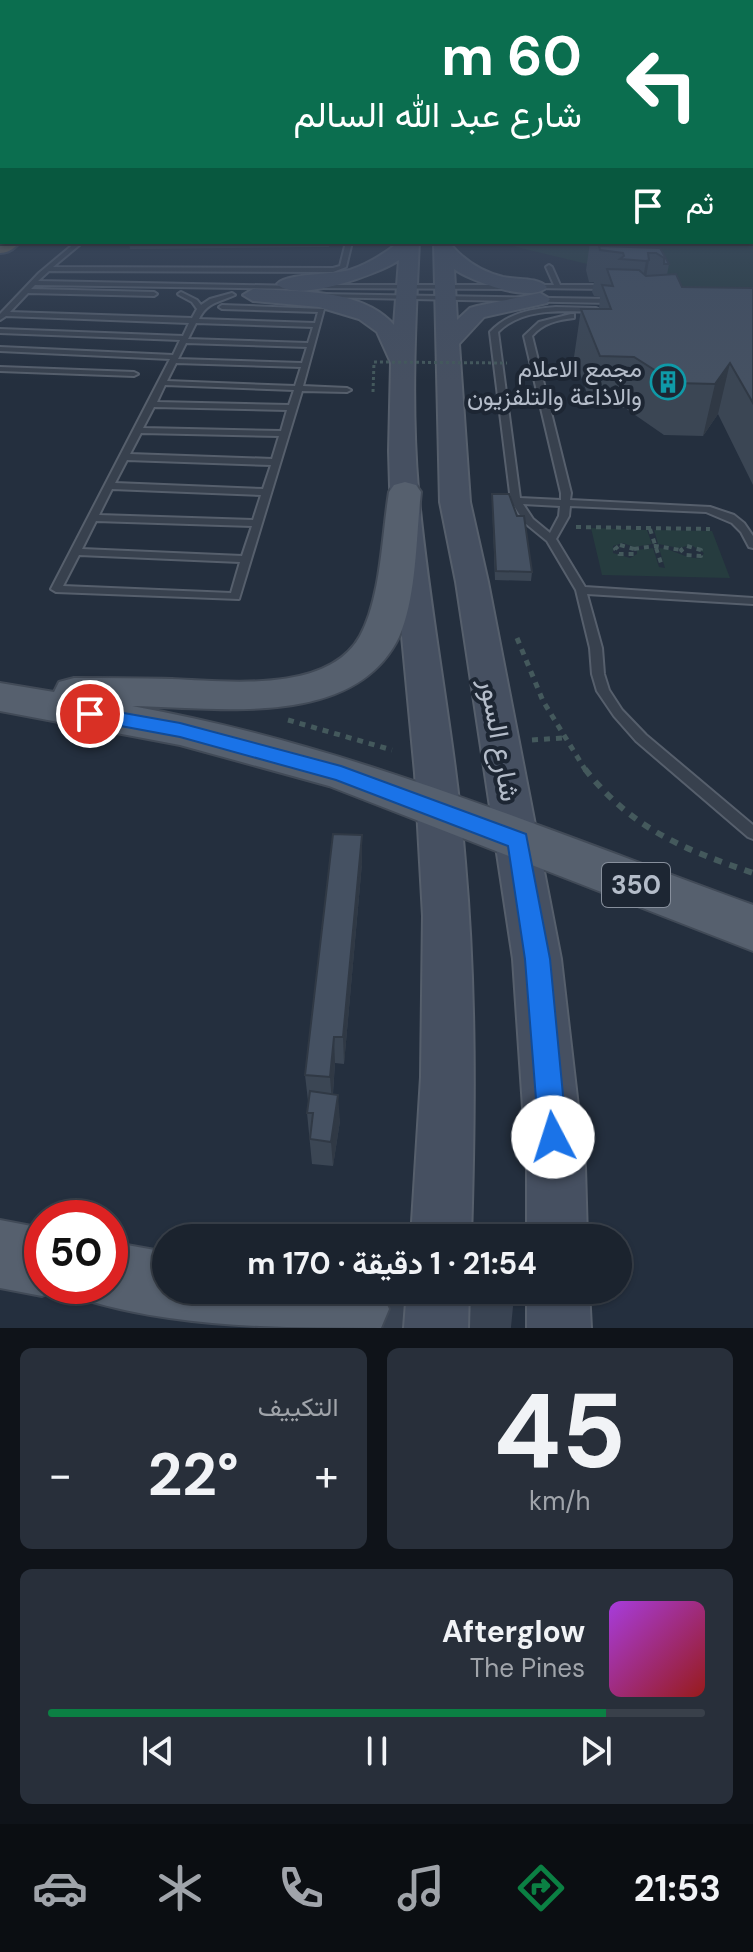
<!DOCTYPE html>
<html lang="ar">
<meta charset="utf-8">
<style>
:root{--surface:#1b232e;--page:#282f3a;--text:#f1f3f6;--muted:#a0a4aa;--line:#39404a;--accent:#0b8043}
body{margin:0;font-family:"DM Sans",Vazirmatn,sans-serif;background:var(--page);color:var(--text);direction:rtl;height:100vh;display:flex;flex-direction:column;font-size:30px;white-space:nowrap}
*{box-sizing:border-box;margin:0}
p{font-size:26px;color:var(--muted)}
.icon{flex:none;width:44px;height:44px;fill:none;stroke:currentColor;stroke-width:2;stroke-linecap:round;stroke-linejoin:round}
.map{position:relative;height:1328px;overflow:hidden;direction:ltr}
.drawer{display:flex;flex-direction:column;gap:20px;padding:20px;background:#0f1319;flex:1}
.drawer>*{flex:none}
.guide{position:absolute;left:0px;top:0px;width:754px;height:244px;box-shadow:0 2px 6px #0004,0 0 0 2px var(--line);direction:rtl;background:#0b6e4f;color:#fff;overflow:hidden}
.speed{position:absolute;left:24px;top:1200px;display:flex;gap:16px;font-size:40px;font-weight:700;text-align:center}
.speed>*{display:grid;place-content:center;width:104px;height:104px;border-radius:50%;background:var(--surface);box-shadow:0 2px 6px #0004,0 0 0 2px var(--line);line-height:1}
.speed .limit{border:12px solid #d22;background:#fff;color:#111}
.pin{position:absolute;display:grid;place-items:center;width:68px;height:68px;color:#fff;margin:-34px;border:4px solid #fff;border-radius:50%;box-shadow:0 2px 8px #0007}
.me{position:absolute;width:88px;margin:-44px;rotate:355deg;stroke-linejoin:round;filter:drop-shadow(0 0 6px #0008)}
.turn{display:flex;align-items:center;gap:28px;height:168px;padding:0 40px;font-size:36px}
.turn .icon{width:104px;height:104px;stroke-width:2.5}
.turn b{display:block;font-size:56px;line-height:68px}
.then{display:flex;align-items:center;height:76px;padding:0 40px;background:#0003;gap:16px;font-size:30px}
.big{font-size:60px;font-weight:700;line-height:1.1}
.drawer .card{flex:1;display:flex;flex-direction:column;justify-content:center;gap:12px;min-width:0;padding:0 28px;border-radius:12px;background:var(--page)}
.drawer .dial{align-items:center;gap:0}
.dial b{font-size:104px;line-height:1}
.song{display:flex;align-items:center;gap:24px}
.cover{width:96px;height:96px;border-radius:12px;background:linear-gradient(135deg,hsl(280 70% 55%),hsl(0 70% 35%))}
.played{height:8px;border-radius:4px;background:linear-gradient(90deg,var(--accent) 85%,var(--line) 85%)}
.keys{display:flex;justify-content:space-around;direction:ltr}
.heat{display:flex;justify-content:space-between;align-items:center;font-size:44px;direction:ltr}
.drawer .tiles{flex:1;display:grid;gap:20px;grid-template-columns:1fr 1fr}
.card:last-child{grid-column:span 2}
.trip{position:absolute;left:152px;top:1224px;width:480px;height:80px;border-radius:40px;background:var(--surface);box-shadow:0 2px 6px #0004,0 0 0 2px var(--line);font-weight:700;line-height:80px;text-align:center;direction:rtl}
.menu{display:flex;height:128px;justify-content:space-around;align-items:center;background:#0b0e12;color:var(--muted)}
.menu .icon{width:56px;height:56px}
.menu .active{color:var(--accent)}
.menu b{font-size:36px;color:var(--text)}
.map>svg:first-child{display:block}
.green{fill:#263c3f}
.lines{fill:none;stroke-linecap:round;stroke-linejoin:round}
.primary-tunnel{stroke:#3a4453;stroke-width:63;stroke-dasharray:63 32;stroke-linecap:butt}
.lane-casing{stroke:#565f6c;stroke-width:4}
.secondary-casing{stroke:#565f6c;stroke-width:4}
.primary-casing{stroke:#414a57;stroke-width:4}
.highway-casing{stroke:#434c59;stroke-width:48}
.path-far3{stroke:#44595c;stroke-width:3;stroke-dasharray:3 3;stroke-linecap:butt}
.path-far2{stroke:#44595c;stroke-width:4;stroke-dasharray:5 5;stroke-linecap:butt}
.path-far1{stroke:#44595c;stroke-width:5;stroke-dasharray:6 6;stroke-linecap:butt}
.path{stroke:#44595c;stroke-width:6;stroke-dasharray:8 8;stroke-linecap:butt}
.lane{fill:#38414e;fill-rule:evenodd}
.secondary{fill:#465061;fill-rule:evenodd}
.primary{fill:#56606e;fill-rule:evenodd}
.highway{stroke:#746855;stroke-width:44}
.path-bridge{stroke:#44595c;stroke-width:3;stroke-dasharray:3 3;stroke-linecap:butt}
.wall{fill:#3b4654}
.shaded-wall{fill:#303945}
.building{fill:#455162;stroke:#303945;stroke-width:2}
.route{fill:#1a73e8;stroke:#114b97;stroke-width:2}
.labels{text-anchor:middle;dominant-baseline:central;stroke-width:8;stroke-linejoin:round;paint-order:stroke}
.far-poi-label{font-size:24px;fill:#b4bcc9;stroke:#1d2633;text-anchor:end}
.shield{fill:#1d2633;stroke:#878f9c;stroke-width:2}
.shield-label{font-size:26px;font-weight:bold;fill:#b4bcc9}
.street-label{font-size:28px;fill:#b4bcc9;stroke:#1d2633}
</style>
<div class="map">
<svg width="753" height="1328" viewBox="0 0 753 1328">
<rect width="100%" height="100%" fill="#242f3e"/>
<!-- green -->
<path class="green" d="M 753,195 L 753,304 L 496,242 L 752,242 Z
M 591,528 L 647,530 L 652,544 L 634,547 L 623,543 L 613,546 L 613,553 L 630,558 L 637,554 L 637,550 L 653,548 L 659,567 L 665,568 L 659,548 C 676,549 685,560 701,558 L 704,553 L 691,545 L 679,548 L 658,544 L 654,530 L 712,531 L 730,578 L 602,575 Z"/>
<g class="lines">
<!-- primary-tunnel -->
<path class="primary-tunnel" d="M 354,1309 L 547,1328"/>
<!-- lane casing -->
<g class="lane-casing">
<path id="lane" d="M 76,242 L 83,242 L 53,267 L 333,268 L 340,266 L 346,242 L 352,242 L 346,267 L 333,272 L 49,271 L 38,281 L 300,286 L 300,288 L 298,289 L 35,285 L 31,289 L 154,292 L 157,294 L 154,296 L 28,293 L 10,312 L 192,318 L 197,309 L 192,302 L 179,295 L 178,294 L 181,292 L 197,300 L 201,305 L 210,299 L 232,293 L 235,295 C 220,302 207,302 199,319 L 315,323 L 318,312 L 222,309 L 219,307 L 222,305 L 324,309 L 303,386 L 347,388 L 351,390 L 347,392 L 302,391 L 239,599 L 56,592 L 51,589 L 170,359 L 0,351 L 0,347 L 173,355 L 180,340 L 0,333 L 0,329 L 183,336 L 189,323 L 6,316 L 0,320 L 0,314 L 39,273 ZM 196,323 L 313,327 L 308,343 L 188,339 ZM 186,343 L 307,347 L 302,363 L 178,359 ZM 176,363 L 301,367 L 295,386 L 167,381 ZM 165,385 L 294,390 L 289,405 L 157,402 ZM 154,407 L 287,410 L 281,431 L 143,428 ZM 141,433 L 279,436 L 272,459 L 130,454 ZM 127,460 L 271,465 L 263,489 L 115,483 ZM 112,489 L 261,495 L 253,520 L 99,515 ZM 96,521 L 252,526 L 242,556 L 82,549 ZM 79,555 L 240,562 L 231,593 L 63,586 Z
M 549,265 L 552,267 L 560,285 L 606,285 L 609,287 L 606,289 L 531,288 L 531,286 L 533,285 L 554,285 L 546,267 Z
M 317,285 L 510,285 L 513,287 L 510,289 L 315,288 L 315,286 Z
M 320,294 L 611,299 L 614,301 L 611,303 L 318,297 L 318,295 Z
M 556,307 L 596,308 L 600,310 L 596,312 C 563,311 523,307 498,332 L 520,498 L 561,500 L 561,493 L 524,336 L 539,322 L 571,314 L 574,314 L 574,318 C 557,320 543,323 532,336 L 571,493 L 570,500 L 710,507 L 734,515 L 744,523 L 753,536 L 753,548 L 749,547 L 741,532 L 732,523 L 706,512 L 570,506 L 569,516 L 556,539 L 585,587 L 753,598 L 753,604 L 587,594 L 602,648 L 604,674 L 609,690 L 622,710 L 646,735 L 753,825 L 753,839 L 748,837 L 636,741 L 614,716 L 597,691 L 592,674 L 590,648 L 576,590 L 547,541 L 525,523 L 511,501 L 490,332 C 508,313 531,309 556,307 ZM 523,504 L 560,506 L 559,516 L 550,533 L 533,519 Z
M 0,367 L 134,372 L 138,374 L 134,376 L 0,371 Z"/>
</g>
<!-- secondary casing -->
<g class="secondary-casing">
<path id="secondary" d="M 399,242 L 419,242 C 415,325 411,406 418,489 C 429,614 455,737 465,862 C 476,987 475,1113 471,1238 L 411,1238 L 421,1077 L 423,916 L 415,773 L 391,520 L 389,451 L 391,363 L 377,332 L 359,319 L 319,307 L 253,301 L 243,295 L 253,289 C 297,292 362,288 394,325 L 399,260 C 379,274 296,304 277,284 C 287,273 332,275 350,270 C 368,264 384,254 399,242 Z
M 434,242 L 452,242 L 452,246 C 466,262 483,272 503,277 C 517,280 537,277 547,287 C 531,304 471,281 454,269 L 457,320 L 470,308 L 477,306 L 540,293 L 550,299 L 547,303 L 484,317 L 459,344 L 470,502 L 488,582 L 561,959 L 585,1167 L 587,1238 L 527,1238 L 527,1167 L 513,959 L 456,582 L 440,502 Z
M 407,1290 L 469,1290 L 468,1328 L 404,1328 Z
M 527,1290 L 589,1290 L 591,1328 L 527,1328 Z"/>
</g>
<!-- primary casing -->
<g class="primary-casing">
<path id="primary" d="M 405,482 L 416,485 L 421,492 C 416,535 417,597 399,637 C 354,730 216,707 132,706 C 346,744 549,831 753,905 L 753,951 L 329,786 L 180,745 L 0,711 L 0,683 L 54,692 L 59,682 L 74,678 C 107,678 139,678 172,679 C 227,681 328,694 360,636 C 381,598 382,535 389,492 L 394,485 Z
M 0,1220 L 42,1228 L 42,1286 L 66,1286 L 42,1296 L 0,1288 Z
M 110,1242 L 166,1252 L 166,1290 L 381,1290 L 389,1309 L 381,1328 C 283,1328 178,1328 86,1300 L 80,1286 L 110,1286 Z"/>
</g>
<!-- highway casing -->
<g class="highway-casing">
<path id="highway" d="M 0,231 L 2,229"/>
</g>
<!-- path-far3 -->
<path class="path-far3" d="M 373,392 L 374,362"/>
<!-- path-far2 -->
<path class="path-far2" d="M 576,527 L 710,529
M 650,529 L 662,566
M 620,545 L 634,549 L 634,554 L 619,554 L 615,549 Z
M 687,546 L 701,550 L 701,556 L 686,555 L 681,550 Z
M 634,549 L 655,546 L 681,550"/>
<!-- path-far1 -->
<path class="path-far1" d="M 517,638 L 543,701 L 586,771
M 288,720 L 392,750
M 532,740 L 563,738"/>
<!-- path -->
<path class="path" d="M 585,769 C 632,829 683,849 753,873"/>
<!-- lane -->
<use href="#lane" class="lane"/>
<!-- secondary -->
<use href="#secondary" class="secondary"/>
<!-- primary -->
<use href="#primary" class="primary"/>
<!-- highway -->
<use href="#highway" class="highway"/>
<!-- path-bridge -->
<path class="path-bridge" d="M 374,362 L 507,363"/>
</g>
<!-- wall -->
<path class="wall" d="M 129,242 L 330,242 L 329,247 L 130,249 Z
M 590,242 L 635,242 L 634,247 L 660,248 L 669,264 L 667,275 L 682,287 L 753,288 L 753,485 L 718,414 L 703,436 L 664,435 L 625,408 L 592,407 L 574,357 L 581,309 L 599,309 L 600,297 L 594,296 L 592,292 L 594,282 L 589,282 L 586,270 Z
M 492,494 L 532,572 L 531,581 L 495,580 L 492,503 Z
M 362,863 L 344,1064 L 335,1063 L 333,1094 L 340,1121 L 333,1166 L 312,1164 L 307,1113 L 309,1101 L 308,1101 L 305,1075 Z"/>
<!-- shaded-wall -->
<path class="shaded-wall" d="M 649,260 L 641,306 L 638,307 L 646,261 Z
M 730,363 L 718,414 L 703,436 L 715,384 Z
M 362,835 L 362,863 L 344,1064 L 343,1037 Z
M 334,1037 L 335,1063 L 332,1103 L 330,1077 Z
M 338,1095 L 340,1121 L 333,1166 L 331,1142 Z"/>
<!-- building -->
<path class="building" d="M 599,246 L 660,248 L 669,264 L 664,264 L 664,258 L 656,253 L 648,253 L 649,260 L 646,261 L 620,259 L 624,256 L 623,253 L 600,250 Z
M 607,269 L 639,270 L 646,276 L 676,274 L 682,287 L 753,288 L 753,403 L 730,363 L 715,384 L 675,383 L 634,357 L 600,356 L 581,309 L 611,309 L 602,285 L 613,286 Z
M 492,494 L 509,494 L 517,516 L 524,516 L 532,572 L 496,571 Z
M 333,834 L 362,835 L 343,1037 L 334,1037 L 330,1077 L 305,1075 Z
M 310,1091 L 338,1095 L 331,1142 L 310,1139 L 313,1113 L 307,1113 Z"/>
<!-- sky -->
<linearGradient id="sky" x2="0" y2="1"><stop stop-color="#141a22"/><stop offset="0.51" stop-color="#3f4d63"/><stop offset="1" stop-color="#3f4d63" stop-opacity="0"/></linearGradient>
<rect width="753" height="381" fill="url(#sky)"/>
<!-- route -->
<path class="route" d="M 90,707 L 180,723 L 341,766 L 526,834 L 550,959 L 567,1137 L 563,1147 L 553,1151 L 543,1147 L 539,1137 L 525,959 L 508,846 L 336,780 L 180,737 L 83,719 L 80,714 Z"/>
<!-- icons -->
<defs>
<g id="building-ring" transform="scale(1.8)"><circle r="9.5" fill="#1d2633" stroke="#0f9aa8" stroke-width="1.5"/><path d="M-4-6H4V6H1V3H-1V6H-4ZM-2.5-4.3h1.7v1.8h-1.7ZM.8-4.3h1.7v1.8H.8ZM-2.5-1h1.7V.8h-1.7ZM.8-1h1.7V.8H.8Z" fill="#0f9aa8"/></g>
</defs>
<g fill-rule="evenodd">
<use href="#building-ring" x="668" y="382"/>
</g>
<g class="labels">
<!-- far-poi labels -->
<g class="far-poi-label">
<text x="642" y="368">مجمع الاعلام<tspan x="642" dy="28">والاذاعة والتلفزيون</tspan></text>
</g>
<!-- shield labels -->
<rect class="shield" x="602" y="863" width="68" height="44" rx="6"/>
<g class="shield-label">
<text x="636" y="885">350</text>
</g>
<!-- street labels -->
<g class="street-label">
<text transform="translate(500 740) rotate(80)">شارع السور</text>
</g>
</g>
</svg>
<div class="speed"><div class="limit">50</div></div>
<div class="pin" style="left:90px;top:714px;background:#d93025"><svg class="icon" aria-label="arrive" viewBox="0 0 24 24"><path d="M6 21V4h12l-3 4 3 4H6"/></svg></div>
<svg class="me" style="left:553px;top:1137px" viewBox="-20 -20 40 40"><circle r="19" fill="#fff"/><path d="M0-13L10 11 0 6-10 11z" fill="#1a73e8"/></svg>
<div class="trip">21:54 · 1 دقيقة · 170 m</div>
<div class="guide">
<div class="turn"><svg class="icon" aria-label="left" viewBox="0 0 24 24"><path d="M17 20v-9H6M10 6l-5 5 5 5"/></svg><div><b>60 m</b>شارع عبد الله السالم</div></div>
<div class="then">ثم<svg class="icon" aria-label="arrive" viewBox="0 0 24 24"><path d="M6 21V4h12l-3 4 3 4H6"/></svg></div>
</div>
</div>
<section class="drawer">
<div class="tiles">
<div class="card dial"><b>45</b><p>km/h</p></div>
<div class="card"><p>التكييف</p>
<div class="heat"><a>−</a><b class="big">22°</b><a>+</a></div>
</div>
<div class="card">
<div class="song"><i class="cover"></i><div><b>Afterglow</b><p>The Pines</p></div></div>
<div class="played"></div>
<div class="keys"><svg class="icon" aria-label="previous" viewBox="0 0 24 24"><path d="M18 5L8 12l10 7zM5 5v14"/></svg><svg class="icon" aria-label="pause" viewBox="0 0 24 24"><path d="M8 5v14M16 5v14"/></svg><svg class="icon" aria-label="next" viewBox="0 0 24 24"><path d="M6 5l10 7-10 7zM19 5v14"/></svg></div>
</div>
</div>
</section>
<nav class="menu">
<b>21:53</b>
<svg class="icon active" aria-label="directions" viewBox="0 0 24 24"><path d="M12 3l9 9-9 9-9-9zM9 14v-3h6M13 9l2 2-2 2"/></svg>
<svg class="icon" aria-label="music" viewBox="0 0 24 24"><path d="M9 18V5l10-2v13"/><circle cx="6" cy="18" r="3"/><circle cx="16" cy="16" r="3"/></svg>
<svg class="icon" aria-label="phone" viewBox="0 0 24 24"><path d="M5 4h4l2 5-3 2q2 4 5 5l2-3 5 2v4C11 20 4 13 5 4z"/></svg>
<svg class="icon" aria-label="climate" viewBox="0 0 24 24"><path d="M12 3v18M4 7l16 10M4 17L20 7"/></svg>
<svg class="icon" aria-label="car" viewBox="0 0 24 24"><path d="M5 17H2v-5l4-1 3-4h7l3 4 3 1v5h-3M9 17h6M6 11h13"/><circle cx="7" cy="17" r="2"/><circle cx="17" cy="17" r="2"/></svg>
</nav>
